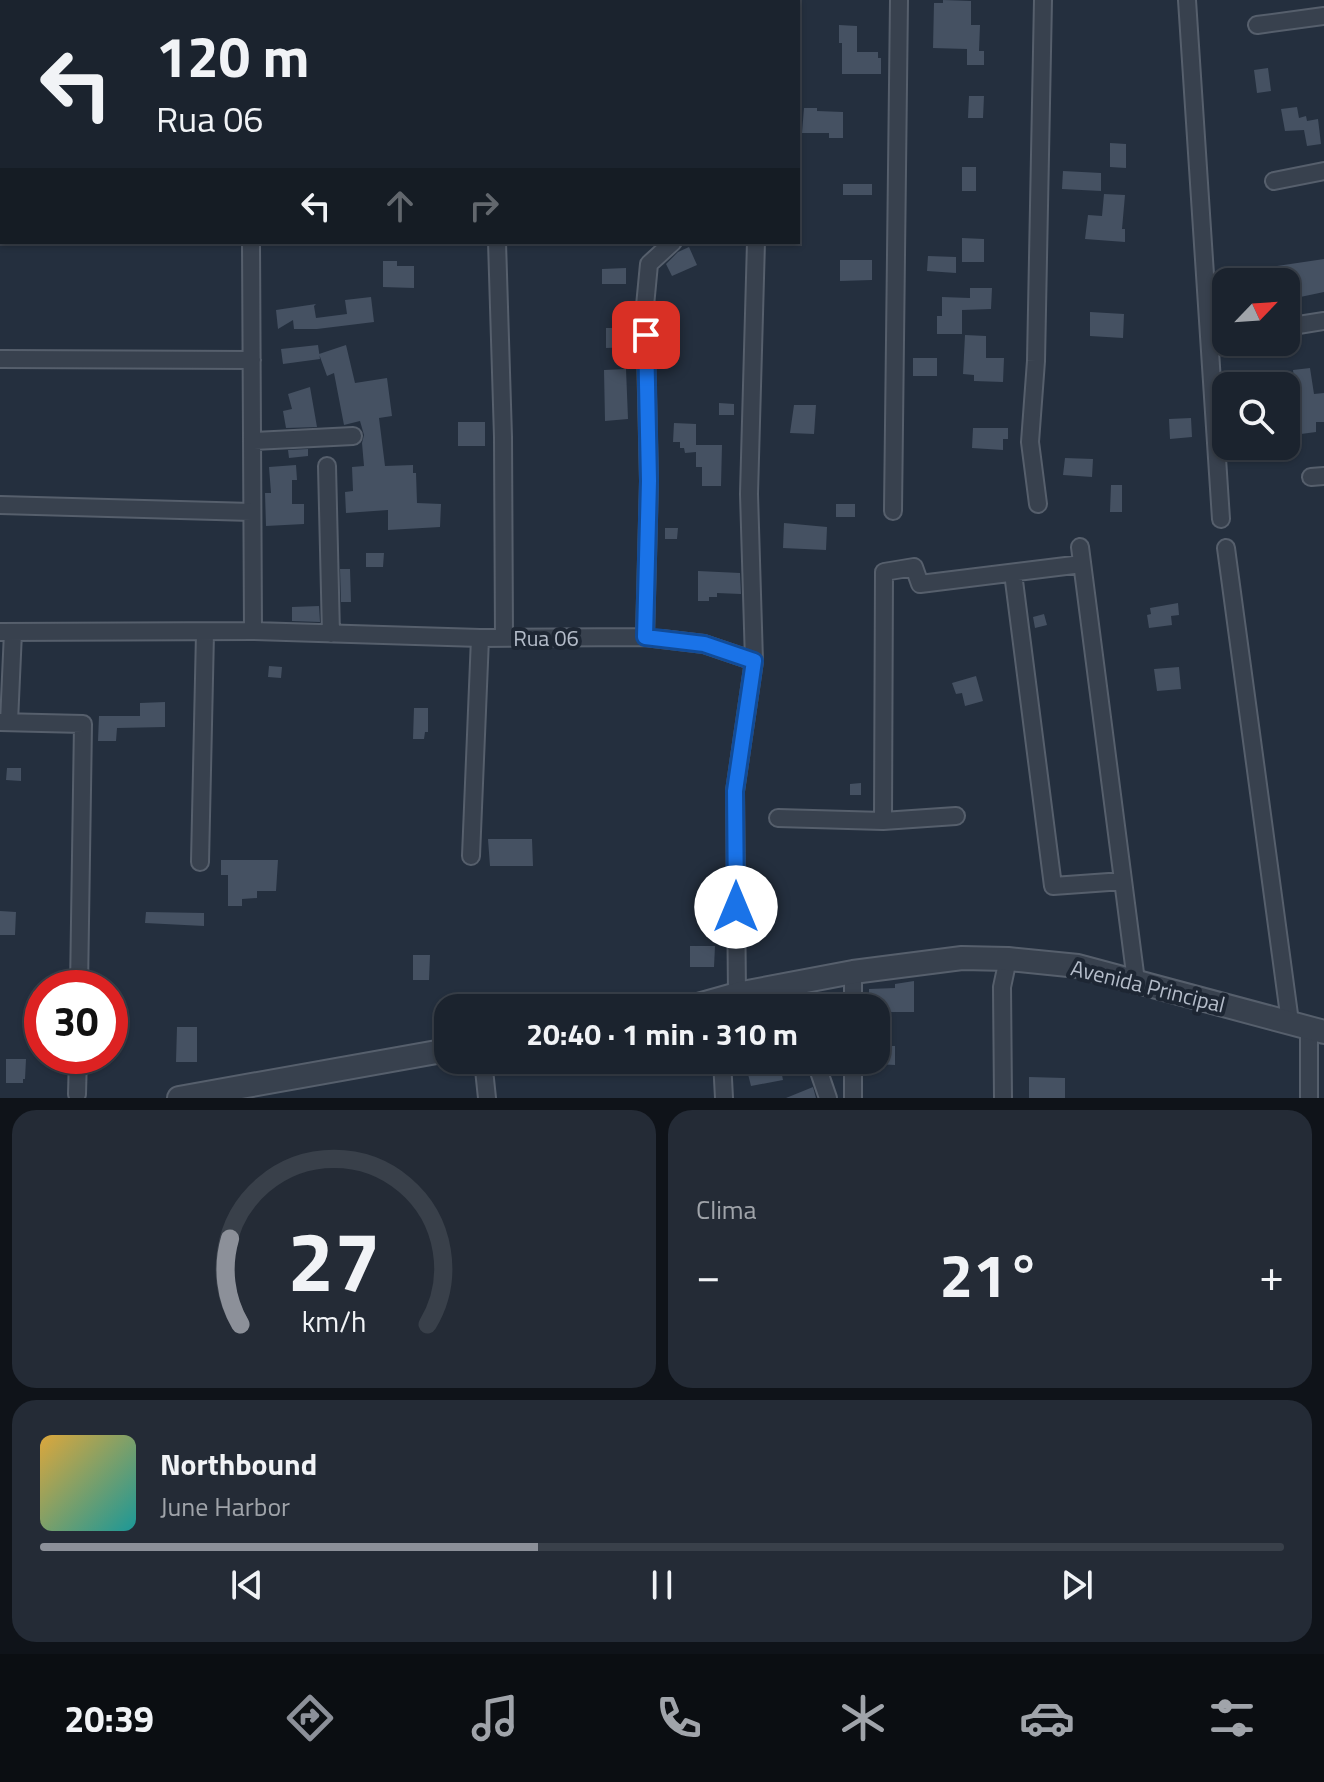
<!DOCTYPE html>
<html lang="pt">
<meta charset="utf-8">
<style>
:root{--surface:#1b232e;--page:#242b36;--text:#f1f3f6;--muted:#a0a4aa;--line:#39404a;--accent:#8c9099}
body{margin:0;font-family:"Titillium Web",sans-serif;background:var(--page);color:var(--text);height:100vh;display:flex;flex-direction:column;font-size:30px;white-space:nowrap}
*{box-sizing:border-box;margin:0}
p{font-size:26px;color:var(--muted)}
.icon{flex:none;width:44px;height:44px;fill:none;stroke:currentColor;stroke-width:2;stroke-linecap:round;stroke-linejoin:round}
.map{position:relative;height:1098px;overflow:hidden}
.details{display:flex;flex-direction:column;gap:12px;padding:12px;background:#0f1319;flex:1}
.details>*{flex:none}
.guide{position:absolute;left:0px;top:0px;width:800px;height:244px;box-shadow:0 2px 6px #0004,0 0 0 2px var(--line);background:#1b232e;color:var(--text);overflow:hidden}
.needle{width:52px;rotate:65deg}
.buttons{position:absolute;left:1212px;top:268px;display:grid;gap:16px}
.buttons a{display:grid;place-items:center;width:88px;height:88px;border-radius:16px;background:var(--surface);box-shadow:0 2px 6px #0004,0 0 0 2px var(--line);font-size:40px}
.speed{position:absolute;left:24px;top:970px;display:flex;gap:16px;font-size:40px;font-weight:700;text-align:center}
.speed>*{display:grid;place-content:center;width:104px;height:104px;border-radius:50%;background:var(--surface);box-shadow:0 2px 6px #0004,0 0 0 2px var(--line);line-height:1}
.speed .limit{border:12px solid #d22;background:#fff;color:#111}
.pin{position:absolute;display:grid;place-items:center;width:68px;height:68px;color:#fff;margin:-34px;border-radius:16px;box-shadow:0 4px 12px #0006}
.me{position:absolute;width:88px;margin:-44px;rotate:0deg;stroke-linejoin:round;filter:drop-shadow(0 0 6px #0008)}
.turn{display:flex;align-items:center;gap:28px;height:168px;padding:0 24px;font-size:36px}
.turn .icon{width:104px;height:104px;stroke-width:2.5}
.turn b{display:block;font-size:56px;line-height:68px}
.lanes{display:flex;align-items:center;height:76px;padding:0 24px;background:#0003;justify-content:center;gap:40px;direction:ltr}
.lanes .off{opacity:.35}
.big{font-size:60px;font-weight:700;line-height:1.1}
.details .card{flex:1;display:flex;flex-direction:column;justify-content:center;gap:12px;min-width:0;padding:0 28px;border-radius:24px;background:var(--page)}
.details .dial{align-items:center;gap:0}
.dial svg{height:208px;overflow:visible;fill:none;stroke:var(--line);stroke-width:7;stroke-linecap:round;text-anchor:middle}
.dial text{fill:var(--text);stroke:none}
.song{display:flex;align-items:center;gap:24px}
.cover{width:96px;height:96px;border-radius:12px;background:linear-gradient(135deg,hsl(40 70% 55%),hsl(180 70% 35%))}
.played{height:8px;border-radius:4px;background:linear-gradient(90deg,var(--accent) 40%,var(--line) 40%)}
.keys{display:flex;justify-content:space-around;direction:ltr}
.heat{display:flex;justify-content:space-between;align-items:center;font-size:44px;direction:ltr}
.details .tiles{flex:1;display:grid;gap:12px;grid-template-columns:1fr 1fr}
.card:last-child{grid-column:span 2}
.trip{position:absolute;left:434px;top:994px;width:456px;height:80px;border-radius:24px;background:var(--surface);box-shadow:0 2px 6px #0004,0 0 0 2px var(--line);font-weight:700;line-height:80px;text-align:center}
.tab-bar{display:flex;height:128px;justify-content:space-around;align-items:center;background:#0b0e12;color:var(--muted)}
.tab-bar .icon{width:56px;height:56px}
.tab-bar .on{color:var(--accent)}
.tab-bar b{font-size:36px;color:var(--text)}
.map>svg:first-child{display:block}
.building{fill:#455162}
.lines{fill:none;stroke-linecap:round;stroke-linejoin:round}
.minor-casing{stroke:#565f6c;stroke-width:20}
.tertiary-casing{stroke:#565f6c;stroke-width:26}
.minor{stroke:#38414e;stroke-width:16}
.tertiary{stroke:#38414e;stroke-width:22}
.route-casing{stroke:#114b97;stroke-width:20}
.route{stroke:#1a73e8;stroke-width:14}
.labels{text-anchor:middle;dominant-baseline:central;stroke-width:8;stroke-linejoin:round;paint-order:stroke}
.street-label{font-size:22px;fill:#b4bcc9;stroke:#1d2633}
</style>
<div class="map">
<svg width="1324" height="1098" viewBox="0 0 1324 1098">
<rect width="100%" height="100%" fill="#242f3e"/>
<!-- building -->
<path class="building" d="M 943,0 L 971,1 L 971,25 L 980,25 L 979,51 L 984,51 L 984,65 L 967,65 L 967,49 L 933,48 L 934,3 L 943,3 Z
M 839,25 L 857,26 L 857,52 L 878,52 L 878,58 L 881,58 L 881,74 L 842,74 L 842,43 L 839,43 Z
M 1268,68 L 1271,91 L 1257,93 L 1254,70 Z
M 969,96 L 984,96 L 983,118 L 968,118 Z
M 1297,107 L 1299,118 L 1306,116 L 1307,121 L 1318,119 L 1321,144 L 1307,146 L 1304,130 L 1285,131 L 1281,109 Z
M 804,108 L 817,108 L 817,111 L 843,112 L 843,138 L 829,138 L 829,133 L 802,133 Z
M 1110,143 L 1126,144 L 1126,168 L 1110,167 Z
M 962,167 L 976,167 L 976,191 L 962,191 Z
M 1063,171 L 1101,173 L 1101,191 L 1062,189 Z
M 843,184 L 872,184 L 872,195 L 843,195 Z
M 1104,194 L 1125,195 L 1122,229 L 1125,229 L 1125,242 L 1085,239 L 1088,215 L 1102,216 Z
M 962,238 L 984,239 L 984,262 L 962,262 Z
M 689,247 L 697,265 L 672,276 L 666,264 L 678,252 Z
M 928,256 L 956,257 L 956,273 L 927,271 Z
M 1324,259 L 1324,292 L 1286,300 L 1286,282 L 1279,282 L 1277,266 Z
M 840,260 L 872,260 L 872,280 L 840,281 Z
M 383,261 L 397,261 L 397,266 L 414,266 L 414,288 L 383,287 Z
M 626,268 L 626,284 L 602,284 L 602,269 Z
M 970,288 L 992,288 L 991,309 L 962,310 L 962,334 L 937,334 L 937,316 L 942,316 L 942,297 L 970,298 Z
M 371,297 L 374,322 L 317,329 L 294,329 L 293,320 L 278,329 L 276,310 L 316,304 L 314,306 L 316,318 L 347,314 L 345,300 Z
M 1090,312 L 1124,314 L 1123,338 L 1090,336 Z
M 606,328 L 632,328 L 633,347 L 606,348 Z
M 965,335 L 986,336 L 986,358 L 1004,358 L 1003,382 L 974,381 L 974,375 L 963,374 Z
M 318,345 L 320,359 L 283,364 L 281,349 Z
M 346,345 L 355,383 L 387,378 L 392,416 L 379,418 L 385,466 L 413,465 L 413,473 L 416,473 L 417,503 L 441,504 L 440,527 L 388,530 L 388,510 L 346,513 L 345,492 L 353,491 L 352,467 L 364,466 L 362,443 L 364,435 L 360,421 L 344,425 L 334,373 L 327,376 L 319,354 Z
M 913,358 L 937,358 L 937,376 L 913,376 Z
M 1310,368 L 1314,394 L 1324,393 L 1324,422 L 1316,422 L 1316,432 L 1301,434 L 1293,370 Z
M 626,369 L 628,419 L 605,421 L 604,370 Z
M 310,387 L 317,427 L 286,428 L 283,411 L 292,409 L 288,394 Z
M 719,403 L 734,404 L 734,415 L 719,415 Z
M 794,405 L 816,405 L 814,434 L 790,433 Z
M 1191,418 L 1192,437 L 1170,439 L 1169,419 Z
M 458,422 L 485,422 L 485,446 L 458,446 Z
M 674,423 L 696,424 L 696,445 L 722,445 L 721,486 L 702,486 L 702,467 L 696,467 L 696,452 L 685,453 L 684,448 L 680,448 L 680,442 L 673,442 Z
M 973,428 L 1008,428 L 1008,439 L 1003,439 L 1003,450 L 972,448 Z
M 308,449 L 308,456 L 289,458 L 288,450 Z
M 1065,458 L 1093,459 L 1092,477 L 1063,475 Z
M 296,465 L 297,480 L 292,480 L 292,504 L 304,504 L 304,524 L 266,526 L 265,493 L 271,493 L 269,467 Z
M 1111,485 L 1122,485 L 1122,512 L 1110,512 Z
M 836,504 L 855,504 L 855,517 L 836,517 Z
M 784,523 L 827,527 L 826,550 L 783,548 Z
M 665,528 L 678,528 L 677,539 L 665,539 Z
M 366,553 L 384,553 L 383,567 L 366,567 Z
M 340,569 L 350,569 L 351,602 L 341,602 Z
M 698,571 L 740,573 L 741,594 L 717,593 L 717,597 L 709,597 L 709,601 L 698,601 Z
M 1178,603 L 1179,615 L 1171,616 L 1172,625 L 1149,628 L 1147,615 L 1151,614 L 1150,608 Z
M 319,606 L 320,622 L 292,621 L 292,607 Z
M 1044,614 L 1047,625 L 1035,628 L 1033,617 Z
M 269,666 L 282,667 L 281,678 L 268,677 Z
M 1179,667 L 1181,689 L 1157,691 L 1154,669 Z
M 976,676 L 983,701 L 965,706 L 962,693 L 956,694 L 952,683 Z
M 165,702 L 165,727 L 117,728 L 116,741 L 98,741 L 99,716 L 140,716 L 140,703 Z
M 414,708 L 428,708 L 428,732 L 425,732 L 424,739 L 413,739 Z
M 7,768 L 21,768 L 21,781 L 6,780 Z
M 861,783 L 861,795 L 850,795 L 850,784 Z
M 488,839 L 532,839 L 533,866 L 490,866 Z
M 221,860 L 278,860 L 276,891 L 257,891 L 257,898 L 242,899 L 242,906 L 228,906 L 228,875 L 221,875 Z
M 0,911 L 16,912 L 15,935 L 0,935 Z
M 146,912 L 204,913 L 204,926 L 145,923 Z
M 690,946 L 715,946 L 714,967 L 690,967 Z
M 413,955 L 430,955 L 429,980 L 413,980 Z
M 914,981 L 914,1012 L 888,1012 L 889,1046 L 895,1046 L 895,1065 L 876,1064 L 876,1008 L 869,1008 L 869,989 L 895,988 L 895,984 Z
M 177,1027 L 197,1027 L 197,1062 L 176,1062 Z
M 6,1059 L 26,1059 L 25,1079 L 23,1079 L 23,1083 L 6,1083 Z
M 779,1060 L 783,1080 L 751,1086 L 746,1066 Z
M 1029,1077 L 1065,1078 L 1065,1098 L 1029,1098 Z
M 813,1087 L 816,1098 L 786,1098 Z"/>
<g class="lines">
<!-- minor casing -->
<g class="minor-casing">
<path id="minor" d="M 51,0 L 51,2
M 235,0 L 236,2
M 1187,0 L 1221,519
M 762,2 L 762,0
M 1257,25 L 1324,16
M 1274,181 L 1324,171
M 0,216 L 2,216
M 251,242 L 253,631
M 497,242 L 503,437 L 504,638
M 1286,327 L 1324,321
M 0,359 L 252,360
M 252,441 L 353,436
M 327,466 L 331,634
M 1311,477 L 1324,476
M 1038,504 L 1030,442 L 1036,361 L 1043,0
M 0,505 L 252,512
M 893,511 L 899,0
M 1080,547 L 1136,981
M 1226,548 L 1290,1022
M 1013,573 L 1053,886 L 1123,881
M 0,632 L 253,631 L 480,638 L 645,637 L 704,644 L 754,661 L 735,791 L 737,994
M 645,637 L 649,481 L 645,306 L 649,264 L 673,242
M 754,661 L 749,494 L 756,242
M 0,722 L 83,724 L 79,988
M 9,722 L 13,632
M 778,818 L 883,821 L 956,816
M 883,821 L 884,572 L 914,567 L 920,584 L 1082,564
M 471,856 L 480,638
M 200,862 L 205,633
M 789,984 L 797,1008
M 853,1008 L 853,972
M 1309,1028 L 1309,1098
M 483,1060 L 487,1098
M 722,1060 L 724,1098
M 815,1060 L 828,1098
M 77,1094 L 78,1056
M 853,1098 L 853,1060
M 1003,1098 L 1002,987 L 1008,959"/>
</g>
<!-- tertiary casing -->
<g class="tertiary-casing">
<path id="tertiary" d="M 687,1008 L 737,994 L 853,972 L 962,958 L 1008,959 L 1078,966 L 1324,1032
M 179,1098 L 448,1050"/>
</g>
<!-- minor -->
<use href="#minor" class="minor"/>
<!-- tertiary -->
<use href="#tertiary" class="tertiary"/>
</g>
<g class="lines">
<!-- route casing -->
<g class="route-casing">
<path id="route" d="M 646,335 L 649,481 L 645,637 L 704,644 L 754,661 L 735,791 L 736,907"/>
</g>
<!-- route -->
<use href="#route" class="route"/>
</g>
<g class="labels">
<!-- street labels -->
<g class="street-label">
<text x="546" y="638">Rua 06</text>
<text transform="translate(1148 986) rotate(14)">Avenida Principal</text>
</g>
</g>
</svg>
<div class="buttons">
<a><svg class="needle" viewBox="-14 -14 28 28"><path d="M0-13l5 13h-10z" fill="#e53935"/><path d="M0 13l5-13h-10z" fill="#a0a4aa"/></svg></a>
<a><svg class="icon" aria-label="search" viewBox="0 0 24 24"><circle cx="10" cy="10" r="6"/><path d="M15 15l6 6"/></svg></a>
</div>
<div class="speed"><div class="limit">30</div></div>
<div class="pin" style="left:646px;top:335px;background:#d93025"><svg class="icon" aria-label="arrive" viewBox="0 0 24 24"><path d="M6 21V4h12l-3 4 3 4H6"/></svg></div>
<svg class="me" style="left:736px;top:907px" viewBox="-20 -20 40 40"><circle r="19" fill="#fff"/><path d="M0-13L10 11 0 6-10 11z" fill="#1a73e8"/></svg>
<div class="trip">20:40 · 1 min · 310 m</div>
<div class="guide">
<div class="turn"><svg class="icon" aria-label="left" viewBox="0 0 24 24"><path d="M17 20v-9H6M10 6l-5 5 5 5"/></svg><div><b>120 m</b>Rua 06</div></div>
<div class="lanes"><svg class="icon" aria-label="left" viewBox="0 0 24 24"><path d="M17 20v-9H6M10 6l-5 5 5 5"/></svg><svg class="icon off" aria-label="ahead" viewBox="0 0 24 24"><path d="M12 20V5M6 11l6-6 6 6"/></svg><svg class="icon off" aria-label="right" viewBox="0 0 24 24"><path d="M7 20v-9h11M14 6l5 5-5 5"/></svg></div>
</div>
</div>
<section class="details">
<div class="tiles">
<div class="card dial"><svg viewBox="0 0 100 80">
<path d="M14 69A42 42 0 1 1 86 69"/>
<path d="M14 69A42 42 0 0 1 10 36" stroke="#8c9099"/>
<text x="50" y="56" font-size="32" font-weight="700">27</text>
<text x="50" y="72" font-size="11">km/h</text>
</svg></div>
<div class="card"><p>Clima</p>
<div class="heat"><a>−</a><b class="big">21°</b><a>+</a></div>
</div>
<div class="card">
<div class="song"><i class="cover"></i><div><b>Northbound</b><p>June Harbor</p></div></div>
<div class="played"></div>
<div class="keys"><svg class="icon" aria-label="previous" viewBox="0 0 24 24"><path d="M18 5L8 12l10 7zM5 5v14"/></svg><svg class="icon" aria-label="pause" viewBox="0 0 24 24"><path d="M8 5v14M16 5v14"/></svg><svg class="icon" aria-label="next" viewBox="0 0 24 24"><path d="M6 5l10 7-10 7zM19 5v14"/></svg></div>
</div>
</div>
</section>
<nav class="tab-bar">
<b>20:39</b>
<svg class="icon on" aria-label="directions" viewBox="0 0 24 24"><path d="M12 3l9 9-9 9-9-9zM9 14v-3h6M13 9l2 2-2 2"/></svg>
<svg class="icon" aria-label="music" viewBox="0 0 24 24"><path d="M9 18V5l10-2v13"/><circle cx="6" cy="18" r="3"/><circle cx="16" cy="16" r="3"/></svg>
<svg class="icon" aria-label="phone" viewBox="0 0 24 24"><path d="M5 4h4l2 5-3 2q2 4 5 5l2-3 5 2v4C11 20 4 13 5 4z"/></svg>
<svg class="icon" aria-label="climate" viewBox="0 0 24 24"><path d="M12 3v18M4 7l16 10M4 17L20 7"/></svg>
<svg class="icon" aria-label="car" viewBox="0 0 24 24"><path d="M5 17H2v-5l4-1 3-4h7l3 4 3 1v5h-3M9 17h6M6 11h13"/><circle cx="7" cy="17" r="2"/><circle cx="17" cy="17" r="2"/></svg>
<svg class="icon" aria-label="filters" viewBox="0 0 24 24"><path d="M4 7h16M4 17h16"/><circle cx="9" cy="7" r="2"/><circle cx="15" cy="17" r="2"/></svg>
</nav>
